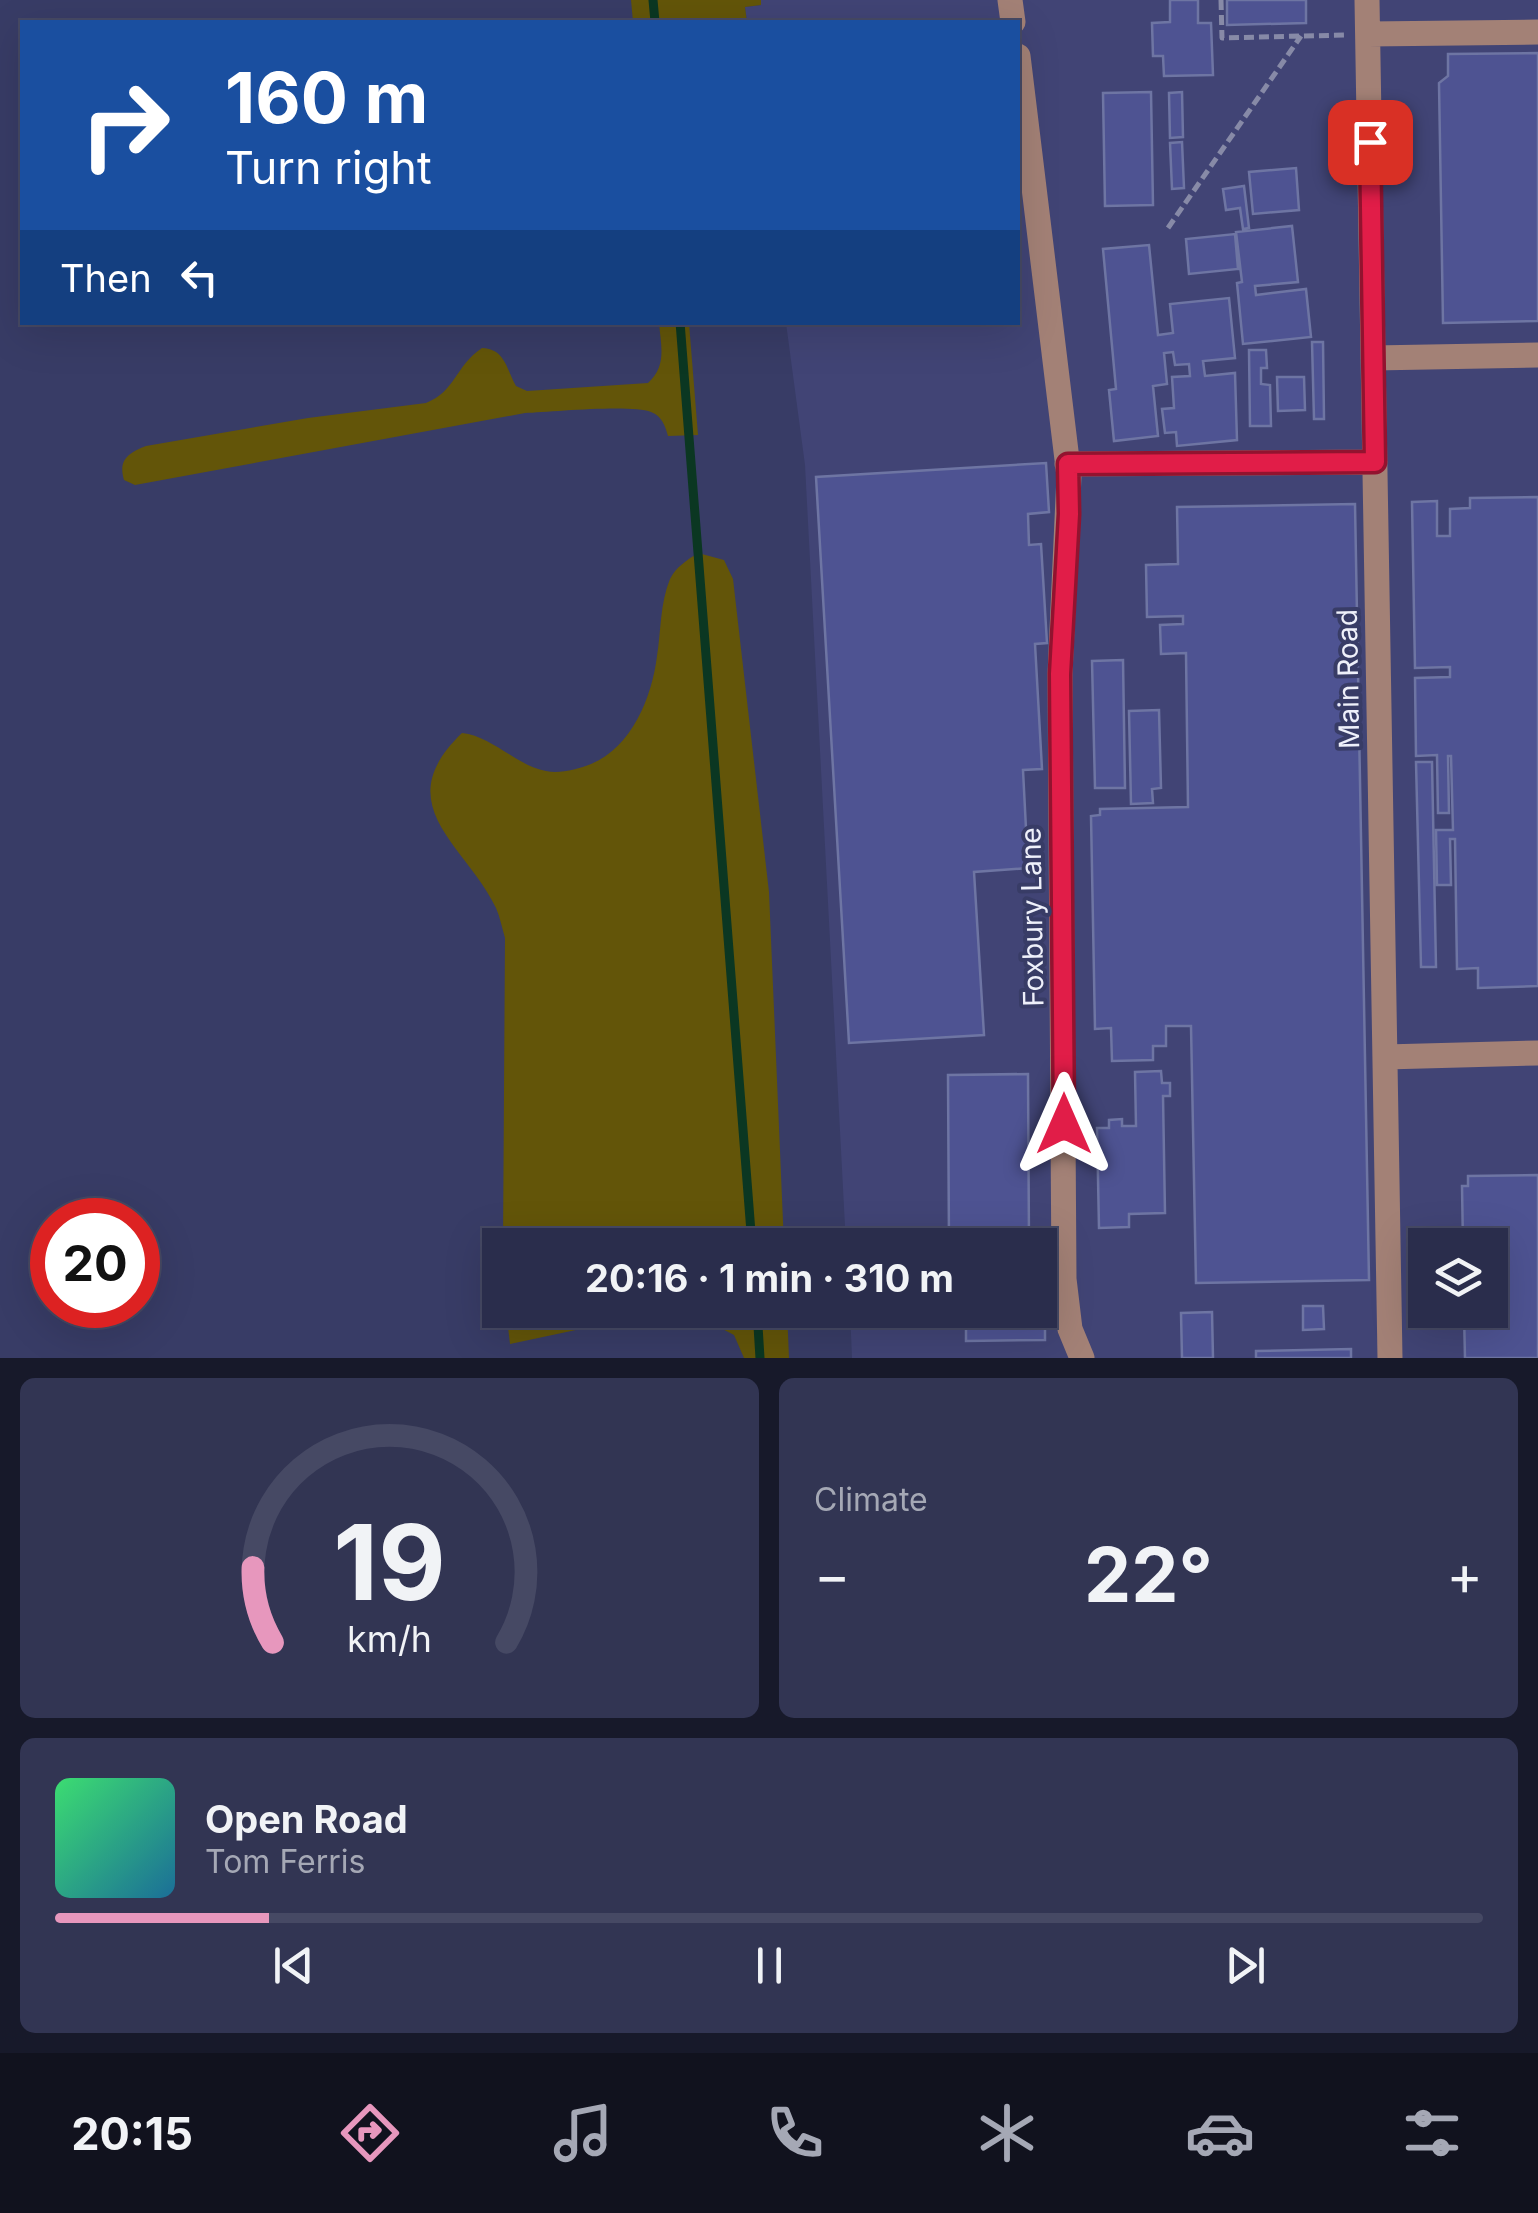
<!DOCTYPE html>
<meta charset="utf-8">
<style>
:root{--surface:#2a2d4c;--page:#323553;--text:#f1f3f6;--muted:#a5a8b5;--line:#464964;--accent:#e797bd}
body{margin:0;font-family:Inter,sans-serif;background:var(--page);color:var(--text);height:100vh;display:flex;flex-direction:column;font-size:38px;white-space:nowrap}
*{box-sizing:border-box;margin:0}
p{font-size:32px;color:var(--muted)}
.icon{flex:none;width:55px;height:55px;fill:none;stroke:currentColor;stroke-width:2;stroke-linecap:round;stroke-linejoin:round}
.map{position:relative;height:1358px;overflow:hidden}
.drawer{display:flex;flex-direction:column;gap:20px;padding:20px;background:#17192a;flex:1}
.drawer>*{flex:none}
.guide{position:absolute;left:20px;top:20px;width:1000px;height:305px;border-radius:0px;box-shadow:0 10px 40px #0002,0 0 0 2px var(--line);background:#1a4fa0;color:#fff;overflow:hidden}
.tools{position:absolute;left:1408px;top:1228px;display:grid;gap:20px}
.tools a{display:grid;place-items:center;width:100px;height:100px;border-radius:0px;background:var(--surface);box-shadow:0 10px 40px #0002,0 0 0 2px var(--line);font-size:50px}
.speed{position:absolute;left:30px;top:1198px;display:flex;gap:20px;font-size:50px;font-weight:700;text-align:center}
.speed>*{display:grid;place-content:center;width:130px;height:130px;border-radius:50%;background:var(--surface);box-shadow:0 10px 40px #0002,0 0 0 2px var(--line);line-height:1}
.speed .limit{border:15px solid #d22;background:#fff;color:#111}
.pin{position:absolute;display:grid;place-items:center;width:85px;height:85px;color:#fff;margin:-42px;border-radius:20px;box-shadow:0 5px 15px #0006}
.me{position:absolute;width:110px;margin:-55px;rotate:0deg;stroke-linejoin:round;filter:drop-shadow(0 0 8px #0008)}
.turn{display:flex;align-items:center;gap:35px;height:210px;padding:0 40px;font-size:45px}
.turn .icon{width:130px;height:130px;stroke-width:2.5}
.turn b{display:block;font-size:70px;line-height:85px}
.then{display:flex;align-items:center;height:95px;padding:0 40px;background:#0003;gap:20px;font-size:38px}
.big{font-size:75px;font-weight:700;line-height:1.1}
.drawer .widget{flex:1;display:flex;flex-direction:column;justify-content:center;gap:15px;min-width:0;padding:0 35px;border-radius:15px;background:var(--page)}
.drawer .dial{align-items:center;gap:0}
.dial svg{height:260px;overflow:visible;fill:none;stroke:var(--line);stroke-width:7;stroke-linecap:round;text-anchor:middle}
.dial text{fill:var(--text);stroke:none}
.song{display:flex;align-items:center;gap:30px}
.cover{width:120px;height:120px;border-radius:15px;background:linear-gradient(135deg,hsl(140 70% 55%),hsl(200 70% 35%))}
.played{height:10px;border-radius:5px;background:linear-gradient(90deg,var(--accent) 15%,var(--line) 15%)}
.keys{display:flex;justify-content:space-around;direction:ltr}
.heat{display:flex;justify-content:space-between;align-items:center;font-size:55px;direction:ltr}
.drawer .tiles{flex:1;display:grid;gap:20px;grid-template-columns:1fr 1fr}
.widget:last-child{grid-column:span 2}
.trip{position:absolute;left:482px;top:1228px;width:575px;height:100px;border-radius:0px;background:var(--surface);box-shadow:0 10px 40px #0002,0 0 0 2px var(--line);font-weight:700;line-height:100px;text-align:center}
.tab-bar{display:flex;height:160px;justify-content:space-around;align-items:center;background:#11121e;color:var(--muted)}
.tab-bar .icon{width:70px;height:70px}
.tab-bar .current{color:var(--accent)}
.tab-bar b{font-size:45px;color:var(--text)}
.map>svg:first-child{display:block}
.built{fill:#414475;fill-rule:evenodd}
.green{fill:#635509}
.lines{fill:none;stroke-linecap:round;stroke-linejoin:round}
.stream{stroke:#0b3722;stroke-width:9}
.building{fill:#4e5392;stroke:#6e75a3;stroke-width:2.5}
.path{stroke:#878aa7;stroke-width:5;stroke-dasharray:10 5;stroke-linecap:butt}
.minor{stroke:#a38176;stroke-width:25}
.route-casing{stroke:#92132f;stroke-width:25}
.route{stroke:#e11d48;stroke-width:18}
.labels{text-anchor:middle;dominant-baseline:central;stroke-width:8;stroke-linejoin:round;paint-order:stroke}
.street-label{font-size:28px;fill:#eef0fa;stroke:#383c66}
</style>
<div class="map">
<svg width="1538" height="1358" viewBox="0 0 1538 1358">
<rect width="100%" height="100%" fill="#383c66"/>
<!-- built -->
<path class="built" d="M 761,0 L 1538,0 L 1538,1358 L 852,1358 L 850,1310 L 1040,1310 L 1040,1245 L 846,1245 L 805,465 L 786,323 L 1018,322 L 1018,22 L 747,22 L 745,7 L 761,5 ZM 1425,1245 L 1490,1245 L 1490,1310 L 1425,1310 Z"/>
<!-- green -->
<path class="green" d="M 631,0 L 761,0 L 761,5 L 745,7 L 747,22 L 633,22 Z
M 659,323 L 689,323 L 698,435 L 668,436 C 665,426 662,416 651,412 C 631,404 550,412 525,413 L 135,485 L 124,480 C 118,460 128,453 146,446 L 308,418 L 426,403 C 456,391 455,366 482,348 C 505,349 506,368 516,386 L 527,391 L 648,383 C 667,366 661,346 659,323 Z
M 698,553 L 724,560 L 733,579 L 769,892 L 784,1245 L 503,1245 L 505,938 C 502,928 500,917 496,908 C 465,844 387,805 462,733 C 492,736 515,765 546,771 C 560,774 578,769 591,764 C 632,747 652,697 657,656 C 661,631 660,603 670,579 C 676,567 687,560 698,553 Z
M 506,1310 L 787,1310 L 789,1358 L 744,1358 L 734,1335 L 713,1324 L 653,1321 L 590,1327 L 510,1344 Z"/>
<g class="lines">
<!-- stream -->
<path class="stream" d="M 653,0 L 655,22
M 680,322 L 752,1245
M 757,1310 L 760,1358"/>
</g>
<!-- building -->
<path class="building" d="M 1170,0 L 1198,0 L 1198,23 L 1211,23 L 1213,75 L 1164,76 L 1163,56 L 1153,56 L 1152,23 L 1170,22 Z
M 1227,0 L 1306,0 L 1306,23 L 1227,25 Z
M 1538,53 L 1538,321 L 1443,323 L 1439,83 L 1448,76 L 1448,54 Z
M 1151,92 L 1153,205 L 1105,206 L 1103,93 Z
M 1182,92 L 1183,137 L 1170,138 L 1169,93 Z
M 1182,142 L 1184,188 L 1172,189 L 1170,143 Z
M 1296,168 L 1299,210 L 1253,214 L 1249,172 Z
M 1244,186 L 1249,228 L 1243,229 L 1240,208 L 1226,210 L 1223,189 Z
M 1292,226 L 1298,282 L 1255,286 L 1256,295 L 1306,289 L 1311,337 L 1243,344 L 1237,283 L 1242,282 L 1236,232 Z
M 1235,234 L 1238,269 L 1189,274 L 1186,239 Z
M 1149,245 L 1158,335 L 1173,333 L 1170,304 L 1229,298 L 1235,358 L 1203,361 L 1205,376 L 1235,373 L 1237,440 L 1177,446 L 1176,432 L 1165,433 L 1162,409 L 1174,408 L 1172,377 L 1190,376 L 1189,364 L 1175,365 L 1173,352 L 1164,353 L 1167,384 L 1153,386 L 1158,436 L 1114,441 L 1109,390 L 1116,389 L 1103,249 Z
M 1312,342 L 1323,342 L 1324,419 L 1314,419 Z
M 1249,350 L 1266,350 L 1267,368 L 1261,368 L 1261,384 L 1270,385 L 1271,426 L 1250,426 Z
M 1277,377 L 1304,377 L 1305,410 L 1278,411 Z
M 1046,463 L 1049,512 L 1028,514 L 1029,545 L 1041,544 L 1047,643 L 1035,644 L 1042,769 L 1023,770 L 1028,868 L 974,872 L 984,1035 L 849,1043 L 816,477 Z
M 1538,497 L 1538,986 L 1478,988 L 1478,968 L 1457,969 L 1455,839 L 1450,839 L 1451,885 L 1437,885 L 1436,830 L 1453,830 L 1451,756 L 1448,756 L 1449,813 L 1438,813 L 1437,755 L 1416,756 L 1415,678 L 1450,677 L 1450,667 L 1415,668 L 1412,502 L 1437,501 L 1437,536 L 1450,536 L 1450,509 L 1470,508 L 1470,498 Z
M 1355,504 L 1369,1280 L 1196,1283 L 1191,1026 L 1166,1026 L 1166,1046 L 1153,1046 L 1153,1060 L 1112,1061 L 1111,1028 L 1095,1029 L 1091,816 L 1100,815 L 1100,809 L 1188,807 L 1186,653 L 1161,654 L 1160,625 L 1183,624 L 1183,616 L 1147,617 L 1146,565 L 1178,564 L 1177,507 Z
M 1123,660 L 1125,788 L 1095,788 L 1092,661 Z
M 1159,710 L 1161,788 L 1152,789 L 1153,803 L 1131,804 L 1129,711 Z
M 1416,762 L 1432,762 L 1436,967 L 1421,967 Z
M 1161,1071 L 1162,1083 L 1170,1083 L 1170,1096 L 1163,1096 L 1165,1213 L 1129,1214 L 1129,1227 L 1099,1228 L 1097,1128 L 1109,1128 L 1109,1120 L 1122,1119 L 1122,1126 L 1136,1126 L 1135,1072 Z
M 1028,1074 L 1029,1245 L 949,1245 L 948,1075 Z
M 1538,1175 L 1538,1358 L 1465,1358 L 1464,1313 L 1452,1313 L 1452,1310 L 1490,1310 L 1490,1245 L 1463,1245 L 1462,1186 L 1468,1186 L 1468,1176 Z
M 1040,1303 L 1045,1303 L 1045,1340 L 966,1341 L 966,1310 L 1040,1310 Z
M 1303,1306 L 1323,1306 L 1324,1329 L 1303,1330 Z
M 1212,1312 L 1213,1358 L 1182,1358 L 1181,1313 Z
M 1351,1349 L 1351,1358 L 1256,1358 L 1256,1351 Z"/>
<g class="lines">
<!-- path -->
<path class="path" d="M 1221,0 L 1222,38 L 1345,35
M 1168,228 L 1301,36"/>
<!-- minor -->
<path class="minor" d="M 1010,0 L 1013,22
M 1367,0 L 1390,1358
M 1368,34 L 1538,32
M 1018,56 L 1069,476 L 1060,674 L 1064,1279 L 1070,1329 L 1082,1358
M 1373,358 L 1538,355
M 1067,464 L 1375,462
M 1385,1057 L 1538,1053"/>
</g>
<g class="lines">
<!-- route casing -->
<g class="route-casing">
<path id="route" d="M 1064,1124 L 1060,674 L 1069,514 L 1068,464 L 1375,462 L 1370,142"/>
</g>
<!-- route -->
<use href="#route" class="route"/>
</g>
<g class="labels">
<!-- street labels -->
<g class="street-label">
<text transform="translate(1348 679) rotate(-91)">Main Road</text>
<text transform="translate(1032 917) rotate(-91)">Foxbury Lane</text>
</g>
</g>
</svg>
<div class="tools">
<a><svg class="icon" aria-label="layers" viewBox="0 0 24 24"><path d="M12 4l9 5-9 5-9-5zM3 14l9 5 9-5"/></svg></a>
</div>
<div class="speed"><div class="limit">20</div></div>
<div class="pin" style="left:1370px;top:142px;background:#d93025"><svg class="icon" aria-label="arrive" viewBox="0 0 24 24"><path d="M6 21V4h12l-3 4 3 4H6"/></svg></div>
<svg class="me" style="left:1064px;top:1124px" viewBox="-20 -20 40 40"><path d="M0-17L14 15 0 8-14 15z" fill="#e11d48" stroke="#fff" stroke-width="4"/></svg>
<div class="trip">20:16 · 1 min · 310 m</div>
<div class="guide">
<div class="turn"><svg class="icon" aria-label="right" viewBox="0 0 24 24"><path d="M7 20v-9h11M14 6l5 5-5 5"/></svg><div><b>160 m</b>Turn right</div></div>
<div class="then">Then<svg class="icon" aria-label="left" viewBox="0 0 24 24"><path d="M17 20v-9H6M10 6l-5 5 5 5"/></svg></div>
</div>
</div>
<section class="drawer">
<div class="tiles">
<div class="widget dial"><svg viewBox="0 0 100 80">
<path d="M14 69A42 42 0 1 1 86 69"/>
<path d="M14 69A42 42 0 0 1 8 46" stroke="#e797bd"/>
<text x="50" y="56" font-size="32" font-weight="700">19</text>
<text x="50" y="72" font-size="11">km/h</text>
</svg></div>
<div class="widget"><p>Climate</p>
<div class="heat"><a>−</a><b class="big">22°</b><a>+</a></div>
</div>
<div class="widget">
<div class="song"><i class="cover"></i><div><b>Open Road</b><p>Tom Ferris</p></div></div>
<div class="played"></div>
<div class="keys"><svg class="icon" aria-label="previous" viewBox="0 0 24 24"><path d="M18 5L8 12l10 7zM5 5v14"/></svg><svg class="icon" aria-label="pause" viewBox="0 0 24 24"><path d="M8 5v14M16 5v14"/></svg><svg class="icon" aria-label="next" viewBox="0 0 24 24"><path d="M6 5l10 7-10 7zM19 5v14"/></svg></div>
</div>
</div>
</section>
<nav class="tab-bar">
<b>20:15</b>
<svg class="icon current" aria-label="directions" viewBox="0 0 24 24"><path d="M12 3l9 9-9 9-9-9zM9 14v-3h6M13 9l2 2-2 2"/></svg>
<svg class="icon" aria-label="music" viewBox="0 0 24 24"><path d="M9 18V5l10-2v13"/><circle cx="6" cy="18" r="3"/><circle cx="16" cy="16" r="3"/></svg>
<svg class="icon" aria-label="phone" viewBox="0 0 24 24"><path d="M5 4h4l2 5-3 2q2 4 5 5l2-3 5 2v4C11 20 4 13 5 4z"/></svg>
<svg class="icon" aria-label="climate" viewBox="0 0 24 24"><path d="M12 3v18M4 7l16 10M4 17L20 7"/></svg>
<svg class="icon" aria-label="car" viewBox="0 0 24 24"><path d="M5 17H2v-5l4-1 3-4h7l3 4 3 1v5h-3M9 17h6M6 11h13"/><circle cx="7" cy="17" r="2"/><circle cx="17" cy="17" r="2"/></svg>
<svg class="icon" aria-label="filters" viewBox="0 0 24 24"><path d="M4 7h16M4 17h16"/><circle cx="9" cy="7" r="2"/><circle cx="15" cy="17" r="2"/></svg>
</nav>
